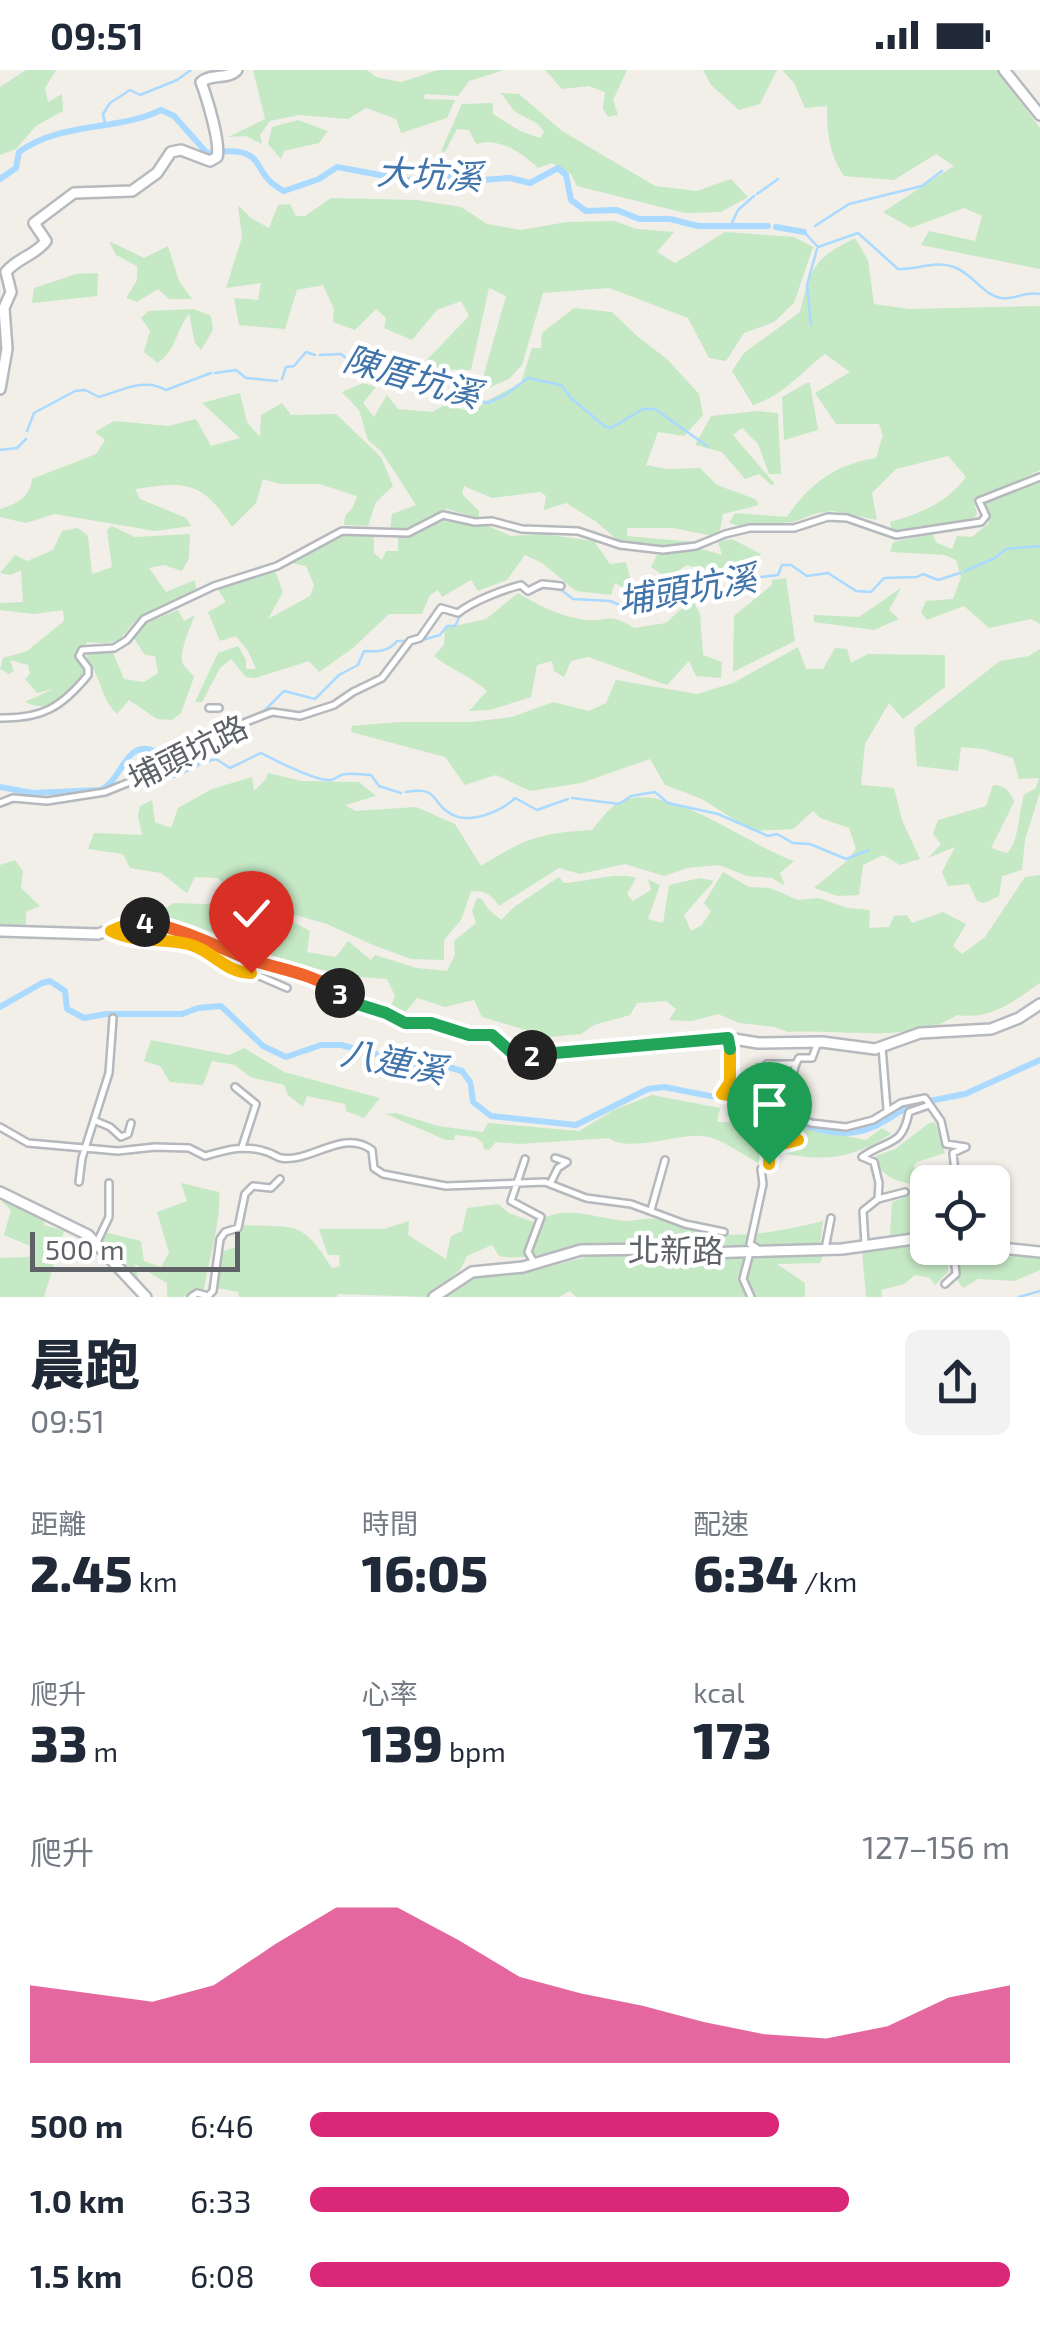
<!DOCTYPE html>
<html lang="zh-TW">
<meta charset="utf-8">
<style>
body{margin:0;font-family:"Exo 2","Noto Sans TC",sans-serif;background:#f2f2f3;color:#1f2937;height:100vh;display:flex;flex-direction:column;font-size:38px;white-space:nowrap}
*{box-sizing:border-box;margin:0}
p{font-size:32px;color:#747a83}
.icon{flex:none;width:55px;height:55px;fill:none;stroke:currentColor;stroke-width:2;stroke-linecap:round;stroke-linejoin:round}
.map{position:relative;height:1227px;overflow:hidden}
.panel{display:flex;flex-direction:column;background:#fff;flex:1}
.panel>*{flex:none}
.buttons{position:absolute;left:910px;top:1095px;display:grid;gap:20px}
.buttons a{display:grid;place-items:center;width:100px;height:100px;border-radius:15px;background:#fff;box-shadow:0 2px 8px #0004;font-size:50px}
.scale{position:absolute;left:30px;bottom:25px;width:210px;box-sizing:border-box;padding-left:10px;border:5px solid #5f6368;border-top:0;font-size:28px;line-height:35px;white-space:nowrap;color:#5f6368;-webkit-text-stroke:8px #fff;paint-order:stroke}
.pin{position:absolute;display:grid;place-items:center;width:85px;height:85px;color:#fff;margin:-102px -42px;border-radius:50% 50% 50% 0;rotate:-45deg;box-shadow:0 0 10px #0007}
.pin .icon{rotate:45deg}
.km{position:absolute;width:50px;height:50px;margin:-25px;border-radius:50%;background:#222;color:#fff;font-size:28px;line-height:50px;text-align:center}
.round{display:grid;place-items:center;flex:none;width:105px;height:105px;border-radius:15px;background:#f2f2f3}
.overview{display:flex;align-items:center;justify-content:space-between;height:170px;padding:0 30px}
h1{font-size:55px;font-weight:800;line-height:75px}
.figures{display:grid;grid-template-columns:repeat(3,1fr);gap:15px;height:170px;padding:10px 30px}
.figures div{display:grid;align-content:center}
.figures b{font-size:50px;font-weight:800}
.figures small{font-size:28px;font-weight:400}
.figures p{font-size:28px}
.chart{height:280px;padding:20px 30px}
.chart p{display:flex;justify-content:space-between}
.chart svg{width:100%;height:180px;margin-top:10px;fill:#db2777;opacity:.7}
ul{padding:0 30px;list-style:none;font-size:32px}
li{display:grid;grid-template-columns:160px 120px 1fr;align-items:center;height:75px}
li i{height:25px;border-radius:12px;background:#db2777}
.status{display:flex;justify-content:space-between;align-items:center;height:70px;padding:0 50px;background:#fff;direction:ltr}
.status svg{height:28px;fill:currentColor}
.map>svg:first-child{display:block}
.green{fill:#c5e8c5}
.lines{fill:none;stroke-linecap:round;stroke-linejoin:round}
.stream{stroke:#aadaff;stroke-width:2.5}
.river{stroke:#aadaff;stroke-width:6}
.street-casing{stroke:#b5b8bc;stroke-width:10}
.secondary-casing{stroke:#b6babf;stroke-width:14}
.street{stroke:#fff;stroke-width:5}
.secondary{stroke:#fff;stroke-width:9}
.split-1-casing{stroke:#fff;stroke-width:20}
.split-2-casing{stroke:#fff;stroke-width:20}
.split-3-casing{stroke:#fff;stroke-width:20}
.split-4-casing{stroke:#fff;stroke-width:20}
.split-5-casing{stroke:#fff;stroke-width:20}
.split-1{stroke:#f5b400;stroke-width:12}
.split-2{stroke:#22a559;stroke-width:12}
.split-3{stroke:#22a559;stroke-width:12}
.split-4{stroke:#f0652b;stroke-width:12}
.split-5{stroke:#f5b400;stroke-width:12}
.labels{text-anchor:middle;stroke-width:9;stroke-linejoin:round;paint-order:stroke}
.street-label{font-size:32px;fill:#5f6368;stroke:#fff}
.water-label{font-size:35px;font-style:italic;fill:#4174aa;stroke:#fff}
</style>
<div class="status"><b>09:51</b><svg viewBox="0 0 49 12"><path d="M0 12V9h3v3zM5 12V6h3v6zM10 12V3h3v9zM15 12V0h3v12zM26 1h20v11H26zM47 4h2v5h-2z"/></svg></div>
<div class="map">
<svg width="1040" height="1227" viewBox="0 0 1040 1227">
<rect width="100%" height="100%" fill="#f1efe8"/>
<!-- green -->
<path class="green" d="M26 0H56L45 18 48 32 62 24 63 41 36 56 16 79 0 85V17Z
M253 0H367L376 7 401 12 438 0H504L469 11 458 26 425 24 424 29 455 30 447 48 401 63 396 49 366 38 348 49 299 45 270 51 260 65 262 74 246 66 228 67 265 49Z
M545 0H627L613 30 618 45 608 47 603 39 605 22 589 16 562 19Z
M703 0H777L760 34 739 40 711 15Z
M782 0H996L1040 58V199L921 175 929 161 975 171 982 146 964 138 911 158 883 142 954 96 936 84 894 110 844 106C829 84 827 62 827 36L805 38 794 13Z
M501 23 519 24 562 61 655 116 697 121 731 109 748 127 721 142 685 143 577 116 571 104 552 93 538 98C521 82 499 67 476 74L469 60 457 59 445 82 441 81 462 34 493 33V44L520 61 540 68 544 62 538 54 514 41Z
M298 50 328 61 319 73 284 81 281 89 268 74 272 57Z
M331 128 417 130 461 137 487 154 521 160 567 152 614 151 637 159 674 162 657 182 675 193 725 162 794 167 813 177 794 233 774 252 744 263 726 291 709 288 688 248 609 218 543 223 522 295 509 309 479 322 506 226 489 218 471 300 418 299 469 246 461 231 437 240 412 270 384 258 386 248 376 239 355 260 333 252 334 239 323 215 297 220 285 259 239 255 234 228 258 230 261 213 226 218 242 167 238 135 251 148 269 158 278 135 290 134 296 146H305Z
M855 168 868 190 874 234 909 239 1040 236V400L974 432 977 444 971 451 892 461 890 452C922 443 946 433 966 407L948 386 896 399 872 423 877 450 834 441 817 443 794 452 740 456 729 453 735 443 787 447C809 414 836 394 876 388L883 365 879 354H836L815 323 850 302 825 284C801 302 783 326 753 335L732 301 744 283 800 242C811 196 814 189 855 168Z
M109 171 144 188 168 176 179 211 192 229H169L158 219 137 232 126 228 137 210V196L116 185Z
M98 203 97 226 32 233 34 218 76 204Z
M574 238 612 242 638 267 667 289 699 324 703 345 684 366 658 362 646 395 667 399 700 398 717 415 755 429 759 435 723 444 720 460 713 466 673 458H627V466L693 472 661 480 621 473 595 451 566 433 544 440 546 426 540 422 492 428 464 416 462 424 479 441V448L446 439 407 461 390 460 392 444 416 435 381 381 368 370 359 340 342 322 363 313 376 317 363 333 374 347 387 325 398 339 432 342 445 335 474 342 486 331 521 313 532 278H541L542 263Z
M194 239 211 246 213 260 201 280 195 273 189 244C175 263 177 278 158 293L144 282 150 261 141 248 148 241Z
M807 313H810L818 360 784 370 782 327Z
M240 323 247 352 260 367 261 345 282 333 291 345 336 344 381 387 393 416 376 432 368 456 344 455 345 446 353 437 357 426 319 414H280L263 409 256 433 232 457C202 411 187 411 135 419L140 429 186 448 191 456 155 461 55 444 26 453 0 447V439C17 434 30 427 32 409L96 384 105 370 95 362 114 351 168 356 196 349 211 376 240 368 202 333Z
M757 341 778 343 781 404H769L758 374 742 358 733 365 775 414 771 415 759 404 745 409 722 382 695 375 711 346Z
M1040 409V554L1031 549 989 558 964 536 927 550 921 542 926 531 953 529 961 507 956 490 945 485 890 482 893 472 932 464 937 473 952 479 957 466 972 467 989 453 983 434Z
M442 451 488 456 511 466 543 464 594 471 610 494 626 492 634 524 626 526 624 518 615 513 611 525 576 521 542 493 525 485 507 510 478 521 471 510 442 527 438 520 430 525 422 544H389L353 578 319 602 309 591 255 608 246 607 231 589 220 598 202 632H195L218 583 238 576 246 590V599H256L248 581 236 566 220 571 208 542 226 532 217 518 275 501 283 522 268 549 310 526 314 515 306 496 292 493 340 465 374 466V483L382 490 386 481H398V468Z
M112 456 135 467 190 464 189 488 182 501 164 495 149 498 166 522 195 510 196 519C179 528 159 535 143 545 117 563 130 577 88 572L75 583 84 602C69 621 52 646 25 632L53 619 37 623 25 609 30 604 28 595 10 590 14 601 9 604 0 599 3 588 27 581 64 551 63 540 34 544 0 540V533L23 532 21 500 11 505 0 503 15 485 27 491 53 480 62 461 78 458 88 466 92 504 112 497 107 460Z
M732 469 761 484C743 501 710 502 687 495L667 508 651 497 657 485 701 479 722 485 718 472Z
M786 508 795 571 733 602 734 546 772 515V510Z
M901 518 889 540 899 549 874 560 814 552V545L859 547Z
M518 523C538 535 557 545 580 549 607 554 607 540 634 558L666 553 692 529 700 544 703 585 722 592 721 608 696 606 689 591 667 615 588 587 571 591 564 607 554 601 552 591 537 595 531 627 490 640 469 641 487 621C471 606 449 599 434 586L444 575 445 558 486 549Z
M178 540 184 551 195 545C191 554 178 585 183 594 186 599 191 602 194 607L181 643 172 650 157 649 129 630 117 644C99 626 103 609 87 591V583H113L124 609 144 612 158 603 155 586 145 585 133 567 144 554Z
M798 577 806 599H823L835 578 847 579 851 593 868 584 945 585V617L903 649 889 633 865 674 861 715 894 718 902 750 920 789 900 795 883 785 863 795 859 825 838 826 814 818 848 790 856 779 849 758 820 748 813 741 793 759 752 761 702 729 665 715 650 689 581 713 530 721 496 705 465 715 445 687 351 662 352 656 400 652H470L512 647 553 632 589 641 606 633 616 610 697 624 733 613Z
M1040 579V722L1025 770 1022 800 1002 806 999 826 984 833 977 831 969 814 948 816 942 802 955 777 928 788 941 774 933 764 938 750 986 736 993 715C1005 716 1010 720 1014 732L991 778 1007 783C1020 770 1018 743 1024 725L1036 718 1039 708 1019 709 1013 688 983 679 961 677 958 701 917 696 914 658 1000 591 1029 586Z
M268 703 302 711 359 712 376 726 345 735 355 741 416 737 455 754 481 796C526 768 540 763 592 760 602 748 612 733 627 729 674 716 748 775 794 791L780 803 785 816 772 808 747 806 719 795 687 798 664 806 625 794 580 804 559 798 499 836C492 825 484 819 471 822L461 850 444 870V890L411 889 373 875 327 854 292 844 260 827 226 817 218 808 195 807 187 823 161 803 130 798 123 784 88 779 94 763 142 765 138 746 140 736 152 730 155 752 171 758 178 738 212 719 252 707 254 721 266 709Z
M15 790 23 801 21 818 40 836 26 842V860L0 859V795Z
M723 802 749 817 770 818 798 830 819 828 848 838 870 840 869 858 889 857 894 846 907 845 912 853 943 842 966 854 953 876 962 884 985 867 1025 807 1040 805V913C1013 932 991 950 957 945 914 974 839 959 788 962L775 957 740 953 718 944 692 951 669 950 676 939 666 931 637 933 630 945 594 955 581 964 549 967 482 947 474 930 445 937 417 928 405 943 390 938 395 926 387 909 359 907 336 916 324 913 328 901 248 884 219 868 147 849 174 833 206 834 225 829 249 831 271 840 310 861 307 882 336 887 348 871 371 890 375 885 417 898 447 901 455 885 454 871 476 853 472 841 477 828 482 829 488 839 501 850 514 837 559 807 564 813C587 812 618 801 636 808L627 824 633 831 651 820 648 809 660 815 648 849 663 853 669 815 700 808 714 811 684 845 691 861 702 855 711 841 704 833Z
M151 970 229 985 244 978 284 1002 380 1028 364 1048 346 1041 345 1034 307 1026 303 1037 288 1025 284 1015 250 1007 235 995 212 991 203 1015 170 1012 160 996 144 991Z
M652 1025 720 1038 717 1052H781L782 1060 788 1069 770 1075 759 1093C742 1085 720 1067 702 1066 676 1064 628 1083 609 1068L520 1074 496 1072 489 1080 484 1079 483 1073 475 1067 455 1065 454 1070H446L386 1044 396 1043 438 1056 483 1062 488 1053 579 1061 614 1040Z
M935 1052 945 1083 917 1092 913 1097 942 1112H928L927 1162 890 1165 892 1132 922 1121 919 1116C899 1111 880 1109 876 1086L895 1079 929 1053Z
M789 1055 866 1070 882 1058 891 1064C848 1091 822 1092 772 1081L800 1073 789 1060Z
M181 1113 219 1122C222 1147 208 1192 204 1220L183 1227H167V1213L135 1194 140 1215 102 1172 104 1162 141 1171 144 1191 161 1197 169 1183 157 1142 187 1131Z
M5 1127 45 1147 44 1155 64 1161 44 1227H0V1188L28 1187 35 1178 4 1165 11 1140 2 1132Z
M498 1134 509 1143 536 1153C563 1133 594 1148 625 1151 635 1151 646 1147 656 1149 676 1152 695 1162 716 1164 752 1167 788 1160 823 1151L820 1174C743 1178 666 1171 590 1176 559 1178 529 1192 499 1186L492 1175 467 1186 460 1200 427 1227 338 1224 337 1227H239L238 1222 217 1218 221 1182 236 1177 242 1155C297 1158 301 1149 332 1198L340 1196 339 1185H328L319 1159H384L409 1151 408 1165 446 1189 451 1166 462 1161 467 1138Z
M927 1170 928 1178H948V1202L935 1215 930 1208 915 1205 904 1214 881 1220 882 1227H866L862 1181Z
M952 1178H988L1040 1184V1200L1014 1211 978 1209 963 1218 957 1210 960 1206 954 1203Z
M658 1182 749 1186 823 1184 820 1193 777 1194 805 1213V1227H576L570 1221 559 1227H440L447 1220 479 1206 548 1197 602 1183Z"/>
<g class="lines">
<!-- stream -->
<path class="stream" d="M210 0H212
M105 53 103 44 110 33 130 20 140 25 177 10 191 0
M757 124 778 109
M731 155 738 140 754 126
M815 156 849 134 922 116 942 101
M804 162 818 177 858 163 898 199C917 200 935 190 954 197 972 203 983 225 1001 228 1014 230 1026 221 1040 224
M811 255 807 215 817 179
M320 285 341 284 353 294 375 290 409 311 447 313 466 326 488 333 505 325 528 308 561 315 571 328 604 356 611 358 643 339H655L707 376
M215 303 236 300 246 308 277 311
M282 309 286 297 294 296 306 282 315 285
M27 361 34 343 75 321 85 320 99 327C121 321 144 307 166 320L211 303
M0 380 17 378 26 369
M965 501 995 488 1006 479 1040 476
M560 519 573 529 610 531 627 538 653 531 677 529 693 518 706 516 719 508 751 517 761 507 778 505 782 495H791L807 506 828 503 856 521 871 522 884 508 917 507 923 504 938 510 960 503
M478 533 518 518 526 523 548 517
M415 572 440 565 447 556H455L462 542
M245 650 263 642 284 621 315 629 339 605 358 595 364 581C376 582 389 582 397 571H406
M226 665 238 654
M197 694 216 689 230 698 261 683C275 690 316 712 331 710 336 709 340 704 346 704 353 703 363 705 371 705L379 716 401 723
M406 722C442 716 429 734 453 745 471 754 502 741 515 728L537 740 568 729
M572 728 619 734 631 726 655 722 668 733 718 744 768 766 777 764 793 773 810 774 846 789 869 780
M1019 1227 1040 1221"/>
<!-- river -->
<path class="river" d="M0 109 16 98 19 82C62 51 119 61 161 40L174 46 207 83C273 74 246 102 284 121L319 109 337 97 413 111 469 104 482 110 510 108 530 113 558 98 566 105 571 130 586 141 617 140 639 149H670L698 156H768
M776 157 804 162
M165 700 174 705 197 694
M0 717 32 723 101 720C124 709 125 665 159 683L162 698
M0 937 42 913 50 911 65 921 67 939 84 948 106 944H182L198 938 221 936 263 976 286 987 321 975H341L417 995 448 997 462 1001 470 1012
M471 1016 473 1032 491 1046 576 1055 648 1019 664 1017 772 1038 786 1046
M929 1031 965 1024 1040 990
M791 1048C815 1062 849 1069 875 1056 896 1046 898 1039 924 1032"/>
<defs>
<path id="street" d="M209 638H219
M0 648C42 649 62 637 88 605V598L79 586 82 580 114 578 127 570 144 549 214 516 277 496 342 461 408 463 443 445 475 452 492 451 522 459 578 461 620 475 663 480 696 476 725 464 750 458H794L828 447 847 448 896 465 981 452 986 446 979 431 1040 407
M0 733 13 728 47 731 105 722 197 685 230 666 241 654 272 642 300 646 334 635 353 622 382 608 410 571 420 568 441 538 458 543C473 531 502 520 521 515L528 521 542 514 561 516
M111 861 139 870 161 869 190 874 231 900 257 905 287 918
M729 970 730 1012 723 1021 724 1026 768 1031 811 1053 846 1057 873 1050 901 1033 925 1028 941 1051 946 1074 966 1077 953 1083 956 1112
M882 977 887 1039
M767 994H794
M235 1017 256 1034 242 1077
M96 1051 110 1057 121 1067 128 1064 131 1053
M0 1057 28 1073 118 1081 155 1077 189 1078 205 1086C226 1080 245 1074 267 1082 269 1082 279 1088 281 1088 311 1093 343 1058 372 1080L374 1098 383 1104 446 1116 545 1112 586 1128 631 1134 685 1154 724 1162
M525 1089 511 1131 541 1147 528 1182 535 1194
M79 1112 82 1088 109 1003 113 948
M550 1114 558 1098 567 1092 555 1088
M878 1129 879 1113 874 1092 862 1087C889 1068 902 1078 909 1042L929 1035
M651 1140 665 1090
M97 1172 109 1147V1113
M865 1174 863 1141 878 1129 905 1122
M757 1178 750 1174 763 1114 761 1099 770 1093V1077L797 1070 781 1061C800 1042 786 1007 799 988H812L818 972
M825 1179 831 1148
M750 1182 743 1209 751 1227
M945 1214 956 1204 953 1178
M191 1227 197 1223 208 1226 213 1221 220 1169 225 1162 238 1158 245 1124 253 1116 271 1118 280 1109"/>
<path id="secondary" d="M1004 0 1040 45
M0 319 7 279 4 238 11 222 6 202C17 188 36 185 46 171L34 153 74 123 132 121 157 103 171 82 181 80 210 91 217 87C221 74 207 28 201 12 211 3 228 10 237 0
M0 861 98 864 130 853H149L198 867 249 889 298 902 333 918 354 933 386 943 405 953H431L469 965H492L511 982 521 985 728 968 758 973 822 972 875 979 920 963 991 959 1019 948 1040 934
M0 1122 88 1165 146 1227
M992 1177 1040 1182
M434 1227 472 1202 523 1197 581 1180 655 1179 699 1183 842 1179 928 1167"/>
</defs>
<!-- street casing -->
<use href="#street" class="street-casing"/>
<!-- secondary casing -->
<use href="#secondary" class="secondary-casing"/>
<!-- street -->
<use href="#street" class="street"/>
<!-- secondary -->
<use href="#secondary" class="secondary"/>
</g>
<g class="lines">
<defs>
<path id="split-1" d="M730 979V1012L722 1024 771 1031 789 1043 787 1054 781 1060 798 1070 770 1077 769 1094"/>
<path id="split-2" d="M532 985 728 968 730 979"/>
<path id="split-3" d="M340 923 354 933 386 943 405 953H431L469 965H492L511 982 532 985"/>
<path id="split-4" d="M145 852C180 858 211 874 243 887 275 899 312 902 340 923"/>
<path id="split-5" d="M145 852 130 853 111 861C135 873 162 868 188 874 213 880 223 902 251 903"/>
</defs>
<!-- split-1 casing -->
<use href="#split-1" class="split-1-casing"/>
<!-- split-2 casing -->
<use href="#split-2" class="split-2-casing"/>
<!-- split-3 casing -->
<use href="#split-3" class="split-3-casing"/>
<!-- split-4 casing -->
<use href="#split-4" class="split-4-casing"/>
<!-- split-5 casing -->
<use href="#split-5" class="split-5-casing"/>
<!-- split-1 -->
<use href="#split-1" class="split-1"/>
<!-- split-2 -->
<use href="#split-2" class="split-2"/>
<!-- split-3 -->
<use href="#split-3" class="split-3"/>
<!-- split-4 -->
<use href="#split-4" class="split-4"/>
<!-- split-5 -->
<use href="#split-5" class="split-5"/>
</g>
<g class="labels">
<!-- street labels -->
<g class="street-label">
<text transform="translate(188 683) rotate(-26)" y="11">埔頭坑路</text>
<text transform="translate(676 1181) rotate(1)" y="11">北新路</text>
</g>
<!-- water labels -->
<g class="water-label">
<text transform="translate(429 105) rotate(3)" y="12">大坑溪</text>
<text transform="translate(412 307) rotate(16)" y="12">陳厝坑溪</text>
<text transform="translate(687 520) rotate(-10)" y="12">埔頭坑溪</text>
<text transform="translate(393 992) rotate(11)" y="12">八連溪</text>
</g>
</g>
</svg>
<div class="buttons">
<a><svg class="icon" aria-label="locate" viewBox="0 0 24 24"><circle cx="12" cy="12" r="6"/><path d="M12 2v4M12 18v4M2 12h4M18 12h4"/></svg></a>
</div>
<div class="scale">500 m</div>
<div class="pin" style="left:769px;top:1094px;background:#1e9e55"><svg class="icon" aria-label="arrive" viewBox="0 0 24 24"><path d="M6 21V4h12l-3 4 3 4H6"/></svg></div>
<div class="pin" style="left:251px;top:903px;background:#d93025"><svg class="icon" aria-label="check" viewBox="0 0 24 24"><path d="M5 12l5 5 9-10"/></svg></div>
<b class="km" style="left:532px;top:985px">2</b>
<b class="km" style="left:340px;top:923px">3</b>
<b class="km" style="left:145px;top:852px">4</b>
</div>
<section class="panel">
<div class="overview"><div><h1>晨跑</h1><p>09:51</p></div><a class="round"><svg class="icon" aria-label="share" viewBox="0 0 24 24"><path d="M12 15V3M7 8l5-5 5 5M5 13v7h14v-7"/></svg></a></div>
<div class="figures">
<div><p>距離</p><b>2.45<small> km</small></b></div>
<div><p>時間</p><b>16:05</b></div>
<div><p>配速</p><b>6:34<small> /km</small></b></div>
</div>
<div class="figures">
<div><p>爬升</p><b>33<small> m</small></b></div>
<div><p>心率</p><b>139<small> bpm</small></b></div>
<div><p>kcal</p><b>173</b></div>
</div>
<div class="chart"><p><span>爬升</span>127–156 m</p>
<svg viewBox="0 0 160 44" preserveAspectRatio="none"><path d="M0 44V25L10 27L20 29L30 25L40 15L50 6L60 6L70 14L80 23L90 27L100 30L110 34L120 37L130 38L140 35L150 28L160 25V44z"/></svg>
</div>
<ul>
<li><b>500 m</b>6:46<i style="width:67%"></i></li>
<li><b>1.0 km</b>6:33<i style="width:77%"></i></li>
<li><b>1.5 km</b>6:08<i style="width:100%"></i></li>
</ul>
</section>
